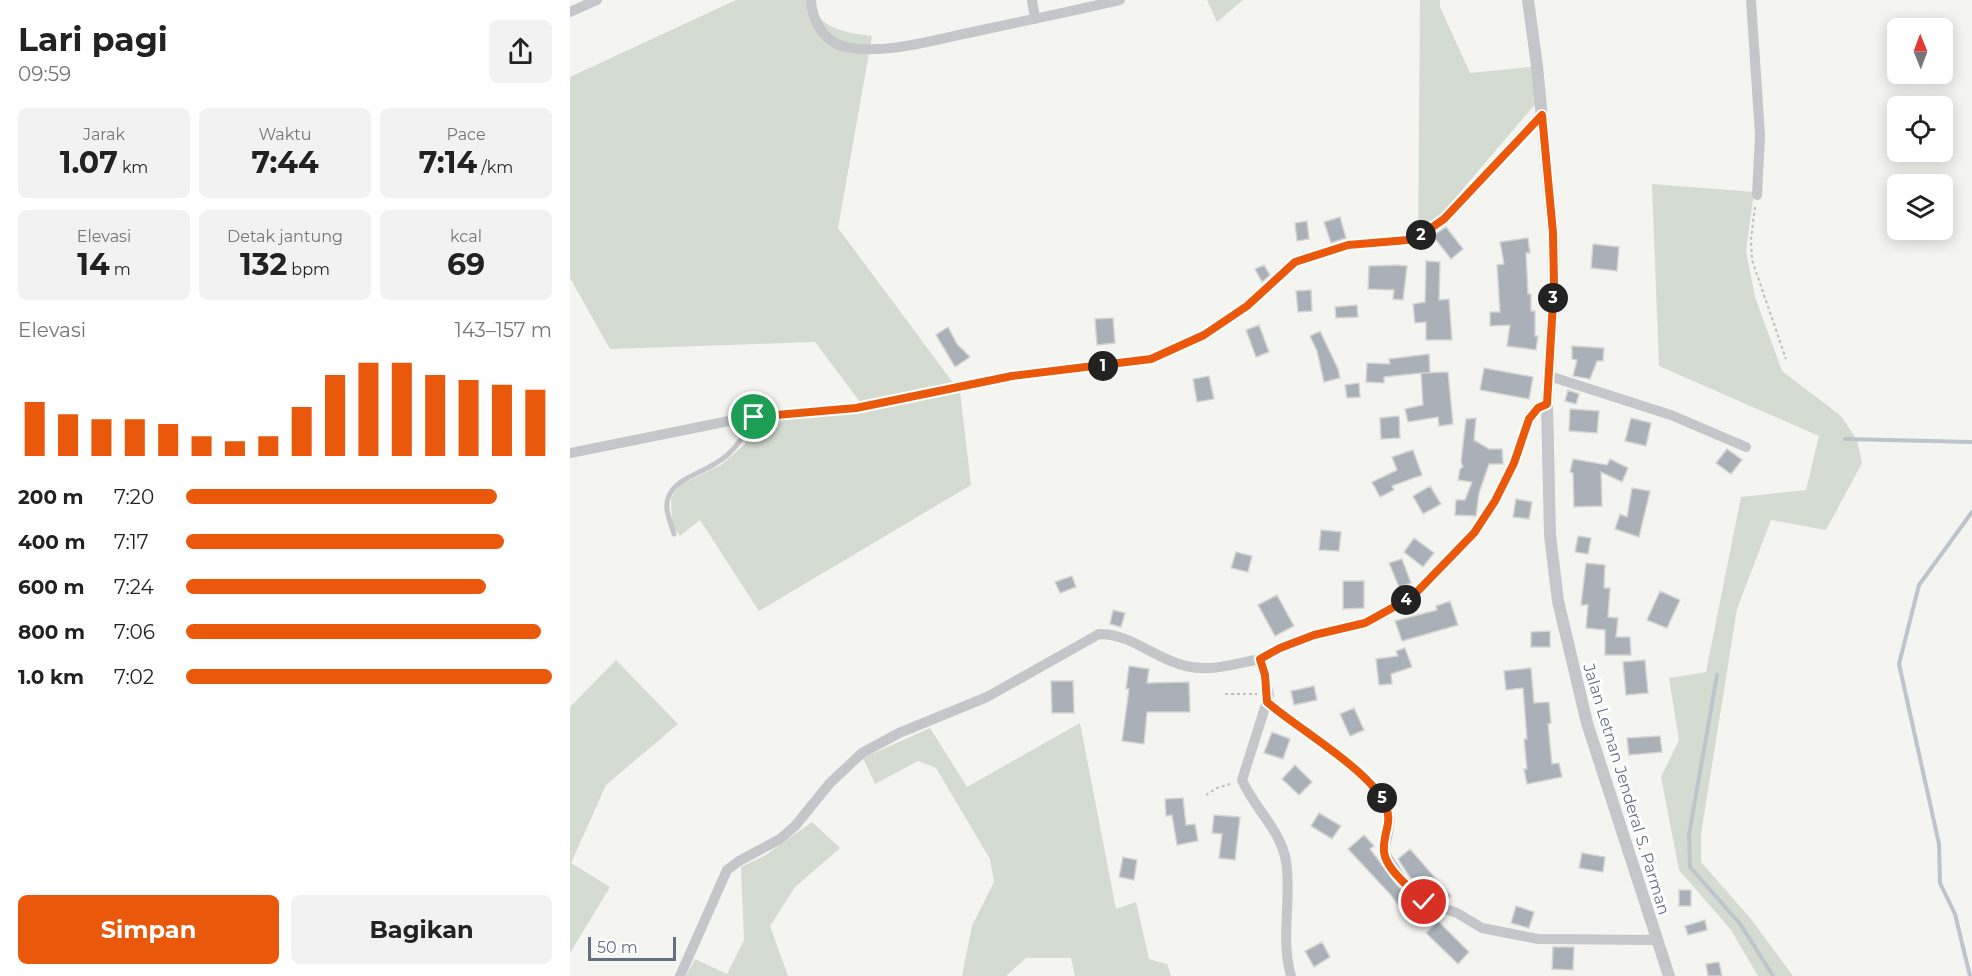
<!DOCTYPE html>
<html lang="id">
<meta charset="utf-8">
<style>
body{margin:0;font-family:Montserrat,sans-serif;background:#f2f2f2;color:#222;height:100vh;display:flex;flex-direction:column;font-size:22px;white-space:nowrap}
*{box-sizing:border-box;margin:0}
p{font-size:20px;color:#767676}
.icon{flex:none;width:33px;height:33px;fill:none;stroke:currentColor;stroke-width:2;stroke-linecap:round;stroke-linejoin:round}
.map{position:relative;flex:1;overflow:hidden}
.sheet{display:flex;flex-direction:column;background:#fff;width:570px}
.sheet>*{flex:none}
.needle{width:39px;rotate:359deg}
.fabs{position:absolute;left:1317px;top:18px;display:grid;gap:12px}
.fabs a{display:grid;place-items:center;width:66px;height:66px;border-radius:9px;background:#fff;box-shadow:0 3px 15px #0003;font-size:30px}
.scale{position:absolute;left:18px;bottom:15px;width:88px;box-sizing:border-box;padding-left:6px;border:3px solid #627082;border-top:0;font-size:16px;line-height:21px;white-space:nowrap;color:#627082;-webkit-text-stroke:4px #fff;paint-order:stroke}
.pin{position:absolute;display:grid;place-items:center;width:51px;height:51px;color:#fff;margin:-26px;border:3px solid #fff;border-radius:50%;box-shadow:0 2px 6px #0007}
.km{position:absolute;width:30px;height:30px;margin:-15px;border-radius:50%;background:#222;color:#fff;font-size:16px;line-height:30px;text-align:center}
.round{display:grid;place-items:center;flex:none;width:63px;height:63px;border-radius:9px;background:#f2f2f2}
.head{display:flex;align-items:center;justify-content:space-between;height:102px;padding:0 18px}
h1{font-size:33px;font-weight:700;line-height:45px}
.figures{display:grid;grid-template-columns:repeat(3,1fr);gap:9px;height:102px;padding:6px 18px}
.figures div{display:grid;align-content:center;border-radius:9px;background:#f2f2f2;text-align:center}
.figures b{font-size:30px;font-weight:700}
.figures small{font-size:16px;font-weight:400}
.figures p{font-size:16px}
.chart{height:168px;padding:12px 18px}
.chart p{display:flex;justify-content:space-between}
.chart svg{width:100%;height:108px;margin-top:6px;stroke:#ea580c;stroke-width:6}
.cta{display:flex;gap:12px;margin-top:auto;padding:12px 18px}
.cta a{flex:1;height:69px;border-radius:9px;background:#ea580c;color:#fff;font-size:24px;font-weight:700;line-height:69px;text-align:center}
.cta a+a{background:#f2f2f2;color:#222}
ul{padding:0 18px;list-style:none;font-size:20px}
li{display:grid;grid-template-columns:96px 72px 1fr;align-items:center;height:45px}
li i{height:15px;border-radius:8px;background:#ea580c}
main{display:flex;flex:1;min-height:0}
.map>svg:first-child{display:block}
.green{fill:#d4dbd1}
.lines{fill:none;stroke-linecap:round;stroke-linejoin:round}
.stream{stroke:#bcc5cc;stroke-width:4}
.building{fill:#a9b0b7;stroke:#d5d5d3;stroke-width:1.5}
.path{stroke:#bbbdbf;stroke-width:2;stroke-dasharray:3 3;stroke-linecap:butt}
.service{stroke:#c4c6ca;stroke-width:5}
.minor{stroke:#c4c6ca;stroke-width:10}
.tertiary{stroke:#c4c6ca;stroke-width:12}
.route-casing{stroke:#fff;stroke-width:12}
.route{stroke:#ea580c;stroke-width:8}
.labels{text-anchor:middle;stroke-width:6;stroke-linejoin:round;paint-order:stroke}
.street-label{font-size:16px;fill:#627082;stroke:#fff}
</style>
<main>
<section class="sheet">
<div class="head"><div><h1>Lari pagi</h1><p>09:59</p></div><a class="round"><svg class="icon" aria-label="share" viewBox="0 0 24 24"><path d="M12 15V3M7 8l5-5 5 5M5 13v7h14v-7"/></svg></a></div>
<div class="figures">
<div><p>Jarak</p><b>1.07<small> km</small></b></div>
<div><p>Waktu</p><b>7:44</b></div>
<div><p>Pace</p><b>7:14<small> /km</small></b></div>
</div>
<div class="figures">
<div><p>Elevasi</p><b>14<small> m</small></b></div>
<div><p>Detak jantung</p><b>132<small> bpm</small></b></div>
<div><p>kcal</p><b>69</b></div>
</div>
<div class="chart"><p><span>Elevasi</span>143–157 m</p>
<svg viewBox="0 0 160 44" preserveAspectRatio="none"><path d="M5 44V22M15 44V27M25 44V29M35 44V29M45 44V31M55 44V36M65 44V38M75 44V36M85 44V24M95 44V11M105 44V6M115 44V6M125 44V11M135 44V13M145 44V15M155 44V17"/></svg>
</div>
<ul>
<li><b>200 m</b>7:20<i style="width:85%"></i></li>
<li><b>400 m</b>7:17<i style="width:87%"></i></li>
<li><b>600 m</b>7:24<i style="width:82%"></i></li>
<li><b>800 m</b>7:06<i style="width:97%"></i></li>
<li><b>1.0 km</b>7:02<i style="width:100%"></i></li>
</ul>
<div class="cta"><a>Simpan</a><a>Bagikan</a></div>
</section>
<div class="map">
<svg width="1402" height="976" viewBox="0 0 1402 976">
<rect width="100%" height="100%" fill="#f4f4f0"/>
<!-- green -->
<path class="green" d="M166 0H243C244 29 279 33 302 36L268 228 390 392 401 485 189 611 130 520 110 536 102 525 101 498 110 485 151 465 175 444 181 419 296 410 245 342 40 349 0 278V77Z
M637 0H673L647 22Z
M850 0H870V7L900 73 970 66 972 96 848 242Z
M1082 184 1184 192 1176 251 1185 297 1212 371 1271 416 1287 440 1292 463 1256 530 1201 520 1167 609 1131 834V862L1181 919 1223 976H1188L1161 930 1109 870 1091 777 1109 740 1099 678 1136 672 1171 497 1236 490 1249 436 1089 366Z
M46 660 108 724 36 785 1 863 40 887 0 953V707Z
M510 723 546 909 566 902 579 959 597 964 601 976H505L501 958H456L436 976H392L402 926 424 882 420 859 366 768 348 761 305 784 293 758 360 728 397 787Z
M242 822 270 848 225 887 200 926 218 976H116L125 959 157 974 174 940 171 867 196 855Z"/>
<g class="lines">
<!-- stream -->
<path class="stream" d="M1275 439 1402 442
M1147 675 1119 835 1120 867 1171 925 1203 976
M1400 976 1385 914 1370 883 1369 844 1329 664 1349 585 1402 512"/>
</g>
<!-- building -->
<path class="building" d="M770 217 776 238 761 243 754 222Z
M737 221 739 239 727 241 725 223Z
M876 227 893 249 881 259 863 236Z
M958 238 960 253H956L958 294H961V311H965V336H968L966 350 937 346 940 325 920 326V312H930L927 265 934 264 930 242Z
M1023 244 1049 247 1047 271 1021 268Z
M856 261 870 262 869 300 879 299 882 340H856V322L845 323 843 304 855 302Z
M694 265 700 275 692 282 685 269Z
M827 265 837 266 833 300 823 299 824 290 798 289 799 266Z
M741 290 742 311 728 312 726 291Z
M787 305 788 317 766 318 765 307Z
M543 318 545 343 527 345 525 319Z
M689 325 699 352 686 357 676 330Z
M378 327 387 344 400 357 385 367 366 335Z
M750 331 768 369 770 378 754 382 747 351 740 336Z
M1002 346 1034 348 1033 361H1027L1020 379 1003 376 1007 360 1002 359Z
M859 354 860 373H852L878 372 883 424 869 426 868 417 838 422 835 409 853 405 851 373 814 377V383L796 382 797 363 820 364 819 359Z
M914 368 963 377 959 399 910 390Z
M639 376 644 399 627 402 623 379Z
M789 383 790 397 777 398 775 385Z
M998 390 1009 394 1006 404 995 401Z
M1000 409 1029 411 1027 433 999 431Z
M829 416 830 438 811 439 810 418Z
M906 418 904 440 919 449H932L933 464H919L909 493 906 516 885 515 886 500H895L902 482 888 480 890 469 893 467 891 462 896 419Z
M1061 418 1081 423 1076 446 1055 441Z
M1157 449 1172 460 1161 474 1146 463Z
M843 450 852 475 822 486 824 490 810 497 802 482 827 470 822 457Z
M1003 459 1037 465 1040 459 1058 468 1052 482 1031 472 1032 506 1004 507 1003 473 1000 472Z
M860 486 871 504 853 514 843 496Z
M1062 488 1080 491 1069 537 1045 529 1050 514 1057 517Z
M946 499 962 502 959 519 943 517Z
M751 530 771 532 769 551 749 550Z
M1008 536 1021 538 1018 554 1005 552Z
M844 538 864 553 853 567 834 552Z
M666 552 682 556 678 572 661 568Z
M832 559 841 583 829 587 819 563Z
M1016 563 1035 565 1034 588H1040L1038 617 1048 618 1046 637H1060L1061 655H1035V630L1016 628 1018 605H1011Z
M502 576 506 587 490 593 485 582Z
M773 581H794V608L773 609Z
M1090 591 1110 600 1097 628 1077 620Z
M707 595 724 626 705 636 688 605Z
M880 601 888 625 832 641 825 621 867 610 866 606Z
M543 610 555 613 551 627 540 624Z
M980 631V647H961V632Z
M835 648 842 667 821 674 822 684 809 685 806 659 828 656 826 651Z
M1075 660 1078 693 1056 695 1053 662Z
M559 666 579 669 577 683 619 682 620 712H577L574 744 552 741 559 689H556Z
M961 668 964 703 979 702 981 723 978 724 982 764 989 763 992 777 957 784 954 769H957L954 739H957L953 688 936 690 934 671Z
M481 681H503L504 713H482Z
M744 686 747 700 724 705 721 691Z
M784 708 794 730 780 736 770 714Z
M702 732 720 739 713 759 694 753Z
M1090 736 1092 752 1059 755 1057 738Z
M725 765 742 782 729 795 712 779Z
M613 798 616 825 625 824 628 841 607 845 602 815 596 816 595 799Z
M749 813 771 826 762 839 741 826Z
M644 815 670 817 665 860 649 858 652 834 642 833Z
M794 835 804 846 800 849 827 885 851 909 838 918 820 894 778 849Z
M840 849 881 896 874 901 858 895 839 876 828 859Z
M1012 853 1035 857 1033 872 1009 868Z
M553 857 567 860 564 880 549 877Z
M1109 890H1121V906H1109Z
M946 906 964 912 959 928 941 923Z
M1135 920 1137 930 1118 935 1115 926Z
M868 921 899 952 888 964 856 933Z
M752 942 760 957 744 967 735 951Z
M983 947H1004L1003 970 982 969Z
M1149 962 1152 976H1138L1136 964Z"/>
<g class="lines">
<!-- path -->
<path class="path" d="M1185 207 1181 239 1182 260 1216 359
M655 694H687
M636 795 647 788 663 783"/>
<!-- service -->
<path class="service" d="M104 534C101 523 94 509 98 498 109 467 162 477 180 419"/>
<!-- minor -->
<path class="minor" d="M241 0C242 19 252 40 272 46 311 57 372 38 412 30 458 20 504 11 550 0
M462 0 465 19
M1181 0 1190 135 1187 195
M0 12 27 0
M979 376 1101 415 1176 447
M0 453 159 421 286 408 442 376 581 359 635 335 677 306 725 262 778 245 838 240 851 235 874 219 971 115
M697 702C726 726 813 780 819 815 821 827 816 840 814 852L833 881 854 902 887 913 912 928 968 939 1087 940
M110 976 157 870 169 861 210 839 225 826 260 783 292 753 329 733 417 697 529 634C563 634 584 659 616 666 641 672 665 664 690 659
M721 976C710 938 722 899 716 861 711 830 684 808 672 780L699 695 690 659 710 648 744 635 795 623 842 597 904 533 925 501 944 463 959 419 968 408 977 404"/>
<!-- tertiary -->
<path class="tertiary" d="M958 0 967 66 983 233 984 285 977 404 980 535 988 601 1017 723 1099 976"/>
</g>
<g class="lines">
<defs>
<path id="route" d="M184 417 286 408 442 376 581 359 634 335 677 306 725 262 778 245 838 240 851 235 874 219 972 115 983 233 984 285 977 404 968 408 959 419 944 463 925 501 904 533 842 597 795 623 744 635 710 648 690 659 695 675 697 702C727 728 794 767 812 799 826 822 812 831 814 852 816 870 842 889 854 902"/>
</defs>
<!-- route casing -->
<use href="#route" class="route-casing"/>
<!-- route -->
<use href="#route" class="route"/>
</g>
<g class="labels">
<!-- street labels -->
<g class="street-label">
<text transform="translate(1057 789) rotate(73)" y="6">Jalan Letnan Jenderal S. Parman</text>
</g>
</g>
</svg>
<div class="fabs">
<a><svg class="needle" viewBox="-14 -14 28 28"><path d="M0-13l5 13h-10z" fill="#e53935"/><path d="M0 13l5-13h-10z" fill="#767676"/></svg></a>
<a><svg class="icon" aria-label="locate" viewBox="0 0 24 24"><circle cx="12" cy="12" r="6"/><path d="M12 2v4M12 18v4M2 12h4M18 12h4"/></svg></a>
<a><svg class="icon" aria-label="layers" viewBox="0 0 24 24"><path d="M12 4l9 5-9 5-9-5zM3 14l9 5 9-5"/></svg></a>
</div>
<div class="scale">50 m</div>
<div class="pin" style="left:184px;top:417px;background:#1e9e55"><svg class="icon" aria-label="arrive" viewBox="0 0 24 24"><path d="M6 21V4h12l-3 4 3 4H6"/></svg></div>
<div class="pin" style="left:854px;top:902px;background:#d93025"><svg class="icon" aria-label="check" viewBox="0 0 24 24"><path d="M5 12l5 5 9-10"/></svg></div>
<b class="km" style="left:533px;top:366px">1</b>
<b class="km" style="left:851px;top:235px">2</b>
<b class="km" style="left:983px;top:298px">3</b>
<b class="km" style="left:836px;top:600px">4</b>
<b class="km" style="left:812px;top:798px">5</b>
</div>
</main>
